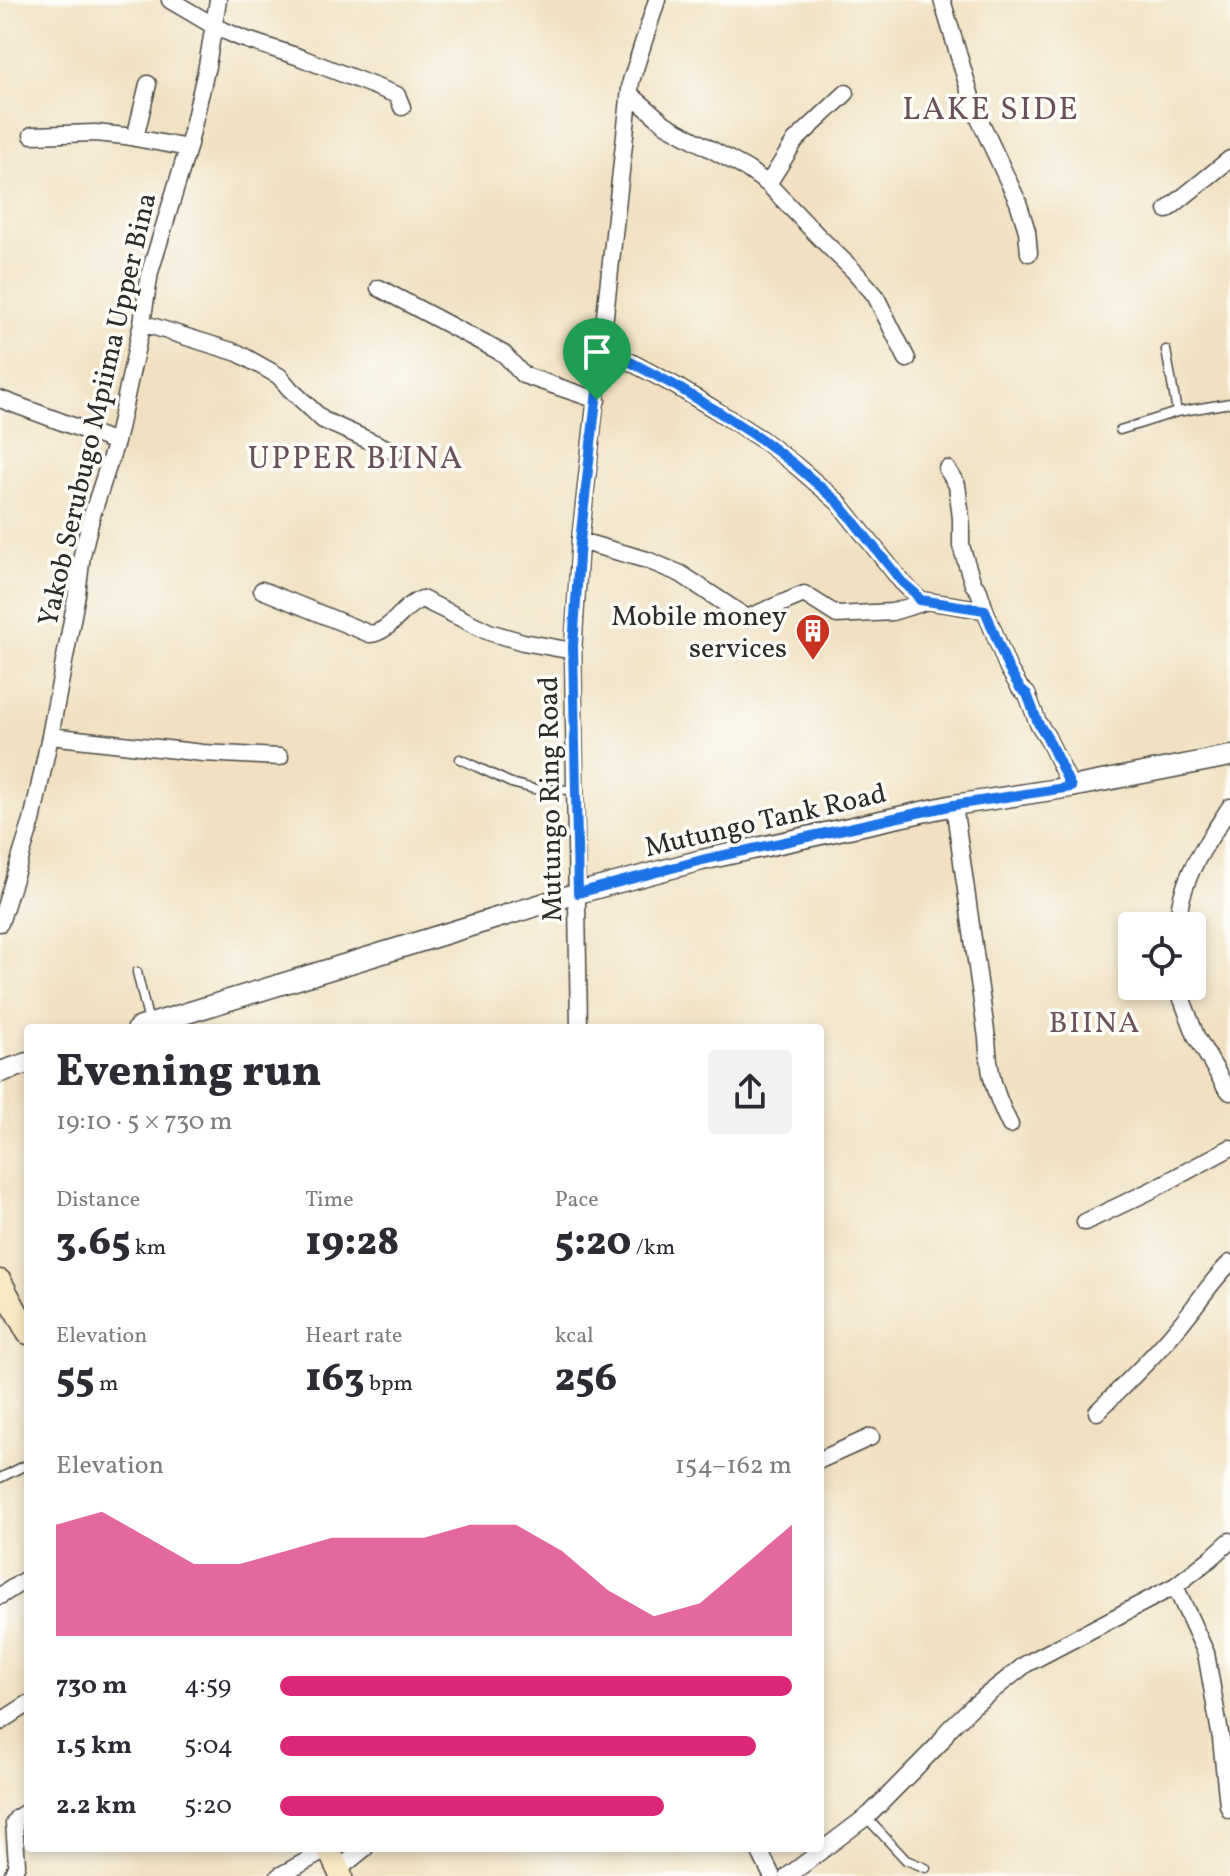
<!DOCTYPE html>
<meta charset="utf-8">
<style>
body{margin:0;font-family:Vollkorn,serif;background:#f2f2f3;color:#2b2b33;height:100vh;display:flex;flex-direction:column;font-size:30px;white-space:nowrap}
*{box-sizing:border-box;margin:0}
p{font-size:26px;color:#7c7c81}
.icon{flex:none;width:44px;height:44px;fill:none;stroke:currentColor;stroke-width:2;stroke-linecap:round;stroke-linejoin:round}
.map{position:relative;flex:1;overflow:hidden}
.panel{position:absolute;left:24px;top:1024px;width:800px;height:828px;display:flex;flex-direction:column;background:#fff;border-radius:8px;box-shadow:0 4px 12px #0003}
.panel>*{flex:none}
.buttons{position:absolute;left:1118px;top:912px;display:grid;gap:16px}
.buttons a{display:grid;place-items:center;width:88px;height:88px;border-radius:8px;background:#fff;box-shadow:0 4px 12px #0003;font-size:40px}
.pin{position:absolute;display:grid;place-items:center;width:68px;height:68px;color:#fff;margin:-82px -34px;border-radius:50% 50% 50% 0;rotate:-45deg;box-shadow:0 0 8px #0007}
.pin .icon{rotate:45deg}
.round{display:grid;place-items:center;flex:none;width:84px;height:84px;border-radius:8px;background:#f2f2f3}
.head{display:flex;align-items:center;justify-content:space-between;height:136px;padding:0 32px}
h1{font-size:44px;font-weight:800;line-height:60px}
.stats{display:grid;grid-template-columns:repeat(3,1fr);gap:12px;height:136px;padding:8px 32px}
.stats div{display:grid;align-content:center}
.stats b{font-size:40px;font-weight:800}
.stats small{font-size:22px;font-weight:400}
.stats p{font-size:22px}
.chart{height:224px;padding:16px 32px}
.chart p{display:flex;justify-content:space-between}
.chart svg{width:100%;height:144px;margin-top:8px;fill:#db2777;opacity:.7}
ul{padding:0 32px;list-style:none;font-size:26px}
li{display:grid;grid-template-columns:128px 96px 1fr;align-items:center;height:60px}
li i{height:20px;border-radius:10px;background:#db2777}
.map>svg:first-child{display:block}
.lines{fill:none;stroke-linecap:round;stroke-linejoin:round}
.service-casing{stroke:#494642;stroke-width:11}
.minor-casing{stroke:#494642;stroke-width:19}
.tertiary-casing{stroke:#494642;stroke-width:23}
.secondary-casing{stroke:#494642;stroke-width:25}
.service{stroke:#fff;stroke-width:8}
.minor{stroke:#fff;stroke-width:16}
.tertiary{stroke:#fff;stroke-width:20}
.secondary{stroke:#f8e8c3;stroke-width:22}
.route-casing{stroke:#fff;stroke-width:16}
.route{stroke:#1a73e8;stroke-width:10}
.labels{text-anchor:middle;stroke-width:7;stroke-linejoin:round;paint-order:stroke}
.street-label{font-size:28px;fill:#2b2b2b;stroke:#fdfcf7}
.poi-label{font-size:28px;fill:#2b2b2b;stroke:#fdfcf7;text-anchor:end}
.neighbourhood-label{font-size:30px;letter-spacing:2px;fill:#6a515b;stroke:#fdfcf7}
.quarter-label{font-size:32px;letter-spacing:2px;fill:#6a515b;stroke:#fdfcf7}
</style>
<div class="map">
<svg width="1230" height="1876" viewBox="0 0 1230 1876">
<rect width="100%" height="100%" fill="#fdfcf7"/>
<filter id="ink" filterUnits="userSpaceOnUse"><feTurbulence type="fractalNoise" baseFrequency=".0125" numOctaves="2"/><feDisplacementMap in="SourceGraphic" scale="16" xChannelSelector="R" yChannelSelector="G"/><feConvolveMatrix kernelMatrix="1 2 1 2 8 2 1 2 1" color-interpolation-filters="sRGB"/></filter>
<filter id="wash" filterUnits="userSpaceOnUse"><feTurbulence type="fractalNoise" baseFrequency=".006" numOctaves="4" result="noise"/><feDisplacementMap in="SourceGraphic" scale="32" xChannelSelector="R" yChannelSelector="G"/><feGaussianBlur stdDeviation="1.8" result="paint"/><feColorMatrix in="noise" values="0 0 0 0 0 0 0 0 0 0 0 0 0 0 0 0 0 1.4 0 .05"/><feComposite in="paint" operator="in"/></filter>
<g filter="url(#wash)">
<rect width="100%" height="100%" fill="#f1e1c2"/>
</g>
<g filter="url(#ink)">
<g class="lines">
<defs>
<path id="service" d="M1166 350 1177 412
M1120 430 1177 412 1230 403
M460 759 511 783 534 789 575 790
M137 972 149 1023
M0 1478 28 1464
M866 1817 906 1860 926 1868"/>
<path id="minor" d="M170 0 214 26 241 38 299 57 397 95 402 107
M942 0 975 110 1018 202 1027 231 1029 253
M630 94 665 124 747 169 768 184 818 236 854 271 875 295 907 359
M32 135 95 133 125 136 188 148
M135 138 148 84
M768 184 795 141 846 93
M1167 210 1230 159
M379 288 504 354 523 375 597 400
M142 323 238 353 279 376 290 389 323 420 395 452
M602 347 674 385 714 409 761 439 794 464 838 502 902 582 920 600 985 610
M0 399 116 442
M947 469 957 485 961 518V546L973 584 979 591 985 610 1008 668 1020 688 1027 694 1038 723 1047 737 1071 787
M580 541 647 560 681 574 747 618 804 594 837 615 892 612 925 602
M262 590 370 634C392 632 402 605 422 599L489 632 523 642 573 651
M50 736 203 753 280 757
M954 805 987 1038C989 1075 994 1092 1010 1125
M0 923 32 821 50 736 77 594 82 555 92 515 116 442 142 323 150 272 188 148 207 66 218 0
M1177 926C1181 875 1204 848 1230 807
M1177 986 1196 1036 1225 1086 1230 1092
M579 1028 573 651 580 541 631 81 657 0
M1085 1222 1152 1190 1230 1148
M1097 1412C1125 1384 1154 1357 1179 1326 1197 1305 1210 1282 1230 1263
M820 1460 871 1437
M1175 1586 1206 1653 1221 1739 1228 1805 1230 1810
M0 1596 28 1578
M0 1722 28 1704
M758 1848 772 1876
M339 1869 365 1848
M12 1876 17 1864 14 1823 17 1818 28 1811
M279 1876 328 1849
M788 1876 870 1814 940 1743 948 1730 973 1706 1026 1664 1175 1586 1210 1559 1230 1541"/>
<path id="tertiary" d="M138 1028 578 893 702 860 954 805 1071 787 1230 756
M0 1072 28 1063"/>
<path id="secondary" d="M0 1281 28 1333
M328 1848 341 1876"/>
</defs>
<!-- service casing -->
<use href="#service" class="service-casing"/>
<!-- minor casing -->
<use href="#minor" class="minor-casing"/>
<!-- tertiary casing -->
<use href="#tertiary" class="tertiary-casing"/>
<!-- secondary casing -->
<use href="#secondary" class="secondary-casing"/>
<!-- service -->
<use href="#service" class="service"/>
<!-- minor -->
<use href="#minor" class="minor"/>
<!-- tertiary -->
<use href="#tertiary" class="tertiary"/>
<!-- secondary -->
<use href="#secondary" class="secondary"/>
</g>
</g>
<g class="lines" filter="url(#ink)">
<defs>
<path id="route" d="M602 347 674 385 714 409 761 439 794 464 838 502 902 582 915 593 920 600 985 610 1008 668 1020 688 1027 694 1038 723 1047 737 1071 787 954 805 702 860 578 893 573 646 580 541Z"/>
</defs>
<!-- route casing -->
<use href="#route" class="route-casing"/>
<!-- route -->
<use href="#route" class="route"/>
</g>
<!-- icons -->
<defs>
<symbol id="building-pin" viewBox="-11 -11 22 30"><path d="M0 17L-7.5 6A9.5 9.5 0 1 1 7.5 6Z" fill="#c8321e" stroke="#fdfcf7"/><path d="M-4-6H4V6H1V3H-1V6H-4ZM-2.5-4.3h1.7v1.8h-1.7ZM.8-4.3h1.7v1.8H.8ZM-2.5-1h1.7V.8h-1.7ZM.8-1h1.7V.8H.8Z" fill="#fff"/></symbol>
</defs>
<g fill-rule="evenodd">
<use href="#building-pin" x="793" y="611" width="40" height="54"/>
</g>
<g class="labels">
<!-- street labels -->
<g class="street-label">
<text transform="translate(96 409) rotate(-77)" y="10">Yakob Serubugo Mpiima Upper Bina</text>
<text transform="translate(549 799) rotate(-91)" y="10">Mutungo Ring Road</text>
<text transform="translate(765 819) rotate(-13)" y="10">Mutungo Tank Road</text>
</g>
<!-- poi labels -->
<g class="poi-label">
<text x="787" y="625">Mobile money<tspan x="787" dy="32">services</tspan></text>
</g>
<!-- neighbourhood labels -->
<g class="neighbourhood-label">
<text x="1095" y="1032">BIINA</text>
</g>
<!-- quarter labels -->
<g class="quarter-label">
<text x="991" y="119">LAKE SIDE</text>
<text x="356" y="468">UPPER BIINA</text>
</g>
</g>
</svg>
<div class="buttons">
<a><svg class="icon" aria-label="locate" viewBox="0 0 24 24"><circle cx="12" cy="12" r="6"/><path d="M12 2v4M12 18v4M2 12h4M18 12h4"/></svg></a>
</div>
<div class="pin" style="left:597px;top:400px;background:#1e9e55"><svg class="icon" aria-label="arrive" viewBox="0 0 24 24"><path d="M6 21V4h12l-3 4 3 4H6"/></svg></div>
<section class="panel">
<div class="head"><div><h1>Evening run</h1><p>19:10 · 5 × 730 m</p></div><a class="round"><svg class="icon" aria-label="share" viewBox="0 0 24 24"><path d="M12 15V3M7 8l5-5 5 5M5 13v7h14v-7"/></svg></a></div>
<div class="stats">
<div><p>Distance</p><b>3.65<small> km</small></b></div>
<div><p>Time</p><b>19:28</b></div>
<div><p>Pace</p><b>5:20<small> /km</small></b></div>
</div>
<div class="stats">
<div><p>Elevation</p><b>55<small> m</small></b></div>
<div><p>Heart rate</p><b>163<small> bpm</small></b></div>
<div><p>kcal</p><b>256</b></div>
</div>
<div class="chart"><p><span>Elevation</span>154–162 m</p>
<svg viewBox="0 0 160 44" preserveAspectRatio="none"><path d="M0 44V10L10 6L20 14L30 22L40 22L50 18L60 14L70 14L80 14L90 10L100 10L110 18L120 30L130 38L140 34L150 22L160 10V44z"/></svg>
</div>
<ul>
<li><b>730 m</b>4:59<i style="width:100%"></i></li>
<li><b>1.5 km</b>5:04<i style="width:93%"></i></li>
<li><b>2.2 km</b>5:20<i style="width:75%"></i></li>
</ul>
</section>
</div>
